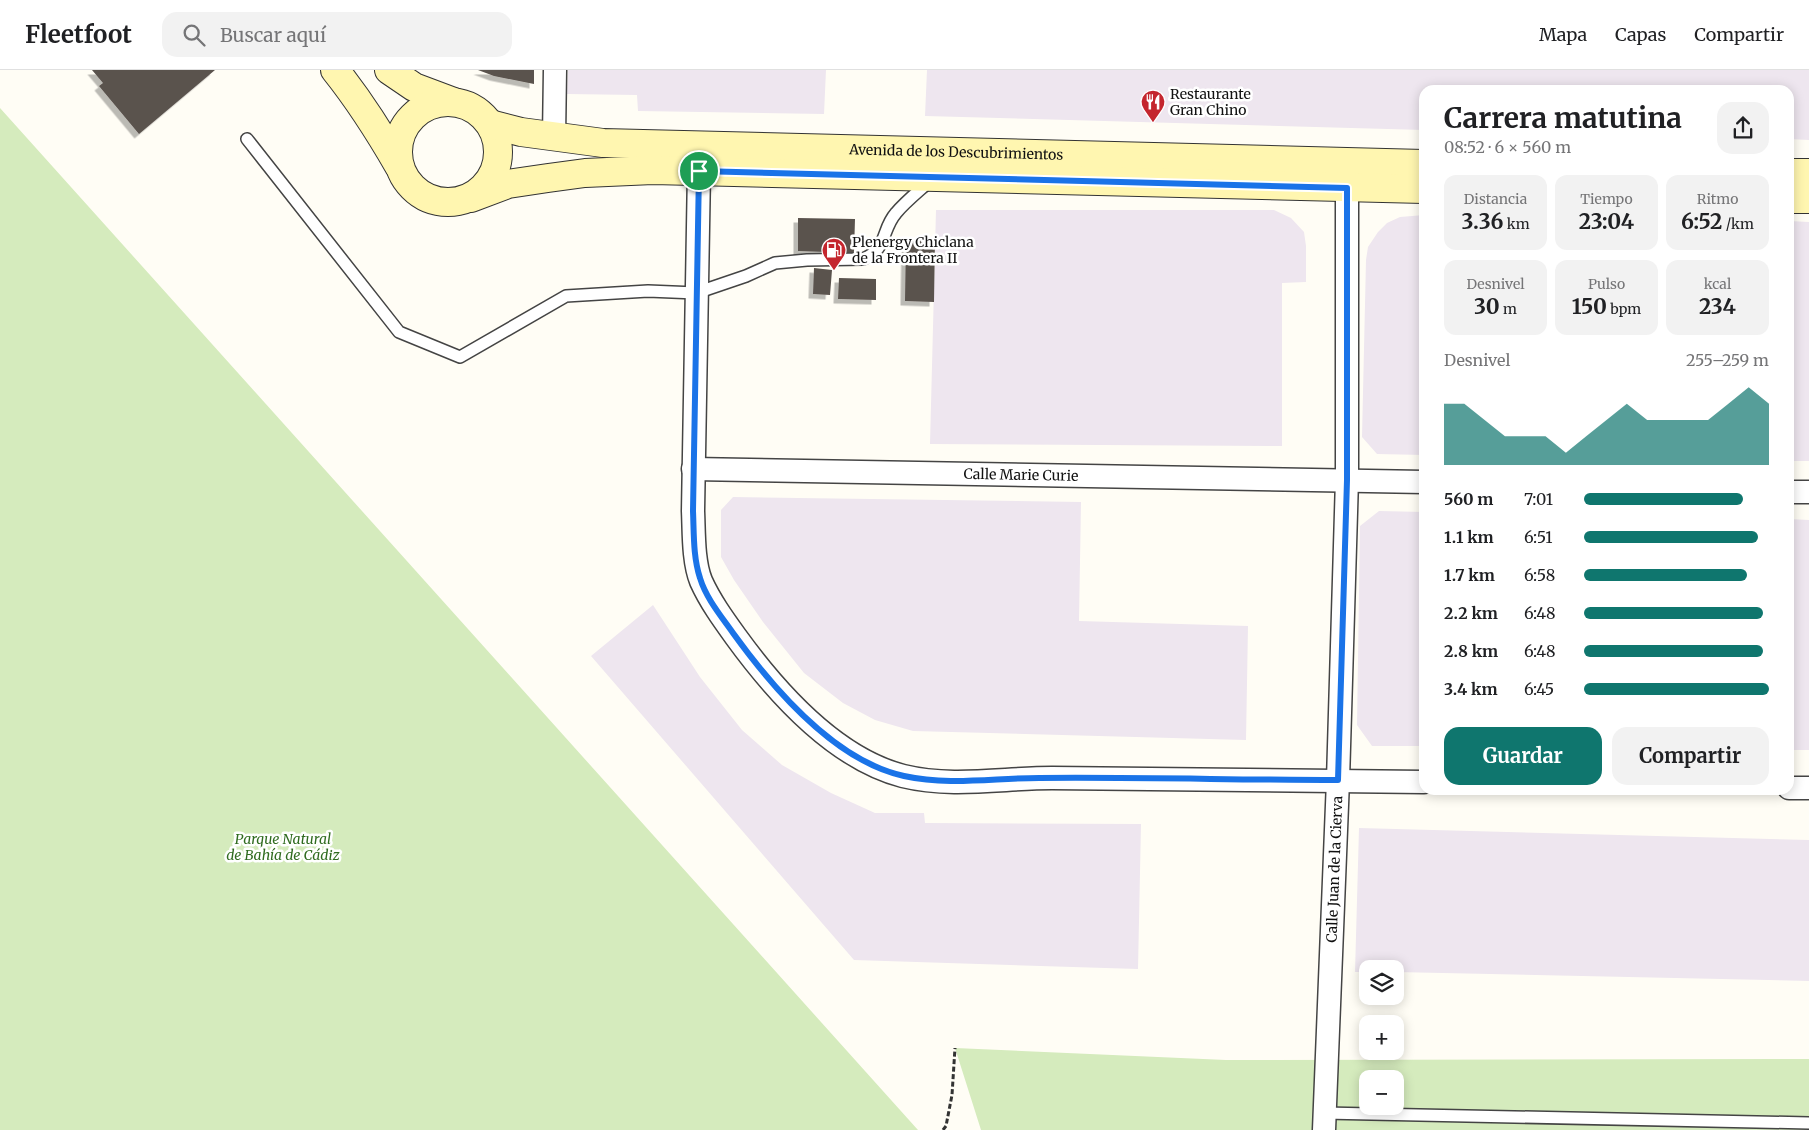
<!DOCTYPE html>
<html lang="es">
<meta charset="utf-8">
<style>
body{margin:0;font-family:Merriweather,serif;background:#f2f2f2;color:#202124;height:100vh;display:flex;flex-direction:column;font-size:19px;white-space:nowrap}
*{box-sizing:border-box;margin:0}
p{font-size:16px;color:#757577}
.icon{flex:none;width:28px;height:28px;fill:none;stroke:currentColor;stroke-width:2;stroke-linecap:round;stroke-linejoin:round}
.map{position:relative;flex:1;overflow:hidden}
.sheet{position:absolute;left:1419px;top:15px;width:375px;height:710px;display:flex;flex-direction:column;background:#fff;border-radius:15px;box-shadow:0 2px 12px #0003}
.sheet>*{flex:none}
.fabs{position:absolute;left:1359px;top:890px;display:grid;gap:10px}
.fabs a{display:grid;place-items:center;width:45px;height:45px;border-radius:10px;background:#fff;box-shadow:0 2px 12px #0003;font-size:25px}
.pin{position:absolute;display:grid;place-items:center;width:42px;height:42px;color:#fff;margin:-21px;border:2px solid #fff;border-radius:50%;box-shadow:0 1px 5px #0007}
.round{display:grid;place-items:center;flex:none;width:52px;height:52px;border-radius:15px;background:#f2f2f2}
.headline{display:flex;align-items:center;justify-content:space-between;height:85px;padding:0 25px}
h1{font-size:28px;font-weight:700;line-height:38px}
.metrics{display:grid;grid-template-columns:repeat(3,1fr);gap:8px;height:85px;padding:5px 25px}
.metrics div{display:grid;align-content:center;border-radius:12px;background:#f2f2f2;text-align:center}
.metrics b{font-size:21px;font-weight:700}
.metrics small{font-size:14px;font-weight:400}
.metrics p{font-size:14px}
.chart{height:140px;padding:10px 25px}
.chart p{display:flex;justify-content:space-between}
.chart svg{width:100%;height:90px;margin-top:5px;fill:#0f766e;opacity:.7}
.button{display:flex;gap:10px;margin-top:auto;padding:10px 25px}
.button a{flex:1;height:58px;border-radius:15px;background:#0f766e;color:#fff;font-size:20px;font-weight:700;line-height:58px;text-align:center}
.button a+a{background:#f2f2f2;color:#202124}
ul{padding:0 25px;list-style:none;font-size:16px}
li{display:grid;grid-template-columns:80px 60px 1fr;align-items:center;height:38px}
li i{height:12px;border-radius:6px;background:#0f766e}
header{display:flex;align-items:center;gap:30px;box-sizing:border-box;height:70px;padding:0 25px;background:#fff;border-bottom:1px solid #e0e0e0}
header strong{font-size:24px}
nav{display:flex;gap:28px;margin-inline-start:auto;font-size:18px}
.search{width:350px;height:45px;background:#f2f2f2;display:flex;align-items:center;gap:12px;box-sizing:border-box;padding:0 18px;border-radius:15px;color:#757577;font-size:19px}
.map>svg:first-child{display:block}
.industrial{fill:#eee6ef}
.green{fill:#d5ebbd;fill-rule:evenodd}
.building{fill:#5a524d;filter:url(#shadow)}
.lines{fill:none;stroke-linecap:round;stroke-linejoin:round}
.service-casing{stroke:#444;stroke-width:14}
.minor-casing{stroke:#444;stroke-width:25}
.secondary-casing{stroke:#333;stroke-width:30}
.path{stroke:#333;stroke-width:3;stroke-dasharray:5 2.5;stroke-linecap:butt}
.service{stroke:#fff;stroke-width:11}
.minor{stroke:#fff;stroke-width:22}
.secondary{stroke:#fff6b0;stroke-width:28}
.route-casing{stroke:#fff;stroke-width:10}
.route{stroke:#1a73e8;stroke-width:6}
.labels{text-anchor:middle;stroke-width:5;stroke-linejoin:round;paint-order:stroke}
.poi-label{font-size:14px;fill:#111;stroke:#fff;text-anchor:start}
.street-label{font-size:14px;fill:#111;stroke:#fff}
.park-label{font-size:14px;font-style:italic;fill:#2f6b1f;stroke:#fff}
</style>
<header>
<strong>Fleetfoot</strong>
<div class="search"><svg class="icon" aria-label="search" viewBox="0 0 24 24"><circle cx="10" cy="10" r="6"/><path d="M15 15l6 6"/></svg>Buscar aquí</div>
<nav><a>Mapa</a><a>Capas</a><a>Compartir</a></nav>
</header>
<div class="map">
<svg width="1809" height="1060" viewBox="0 0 1809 1060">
<defs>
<filter id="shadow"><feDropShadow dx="-4.5" dy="4.5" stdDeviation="0" flood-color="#0004"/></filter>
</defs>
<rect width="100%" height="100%" fill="#fffdf5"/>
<!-- industrial -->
<path class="industrial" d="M568 0H826L824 44 638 41 637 25 567 24Z
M927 0H1809V70L1789 69V20H1424V60L925 46Z
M936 140H1274L1291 148 1304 162 1306 176V212L1282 213V376L930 374Z
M1424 145V385L1377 384 1362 367 1366 190 1368 177 1378 162 1387 153 1400 147Z
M1789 151 1809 152V391H1789Z
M733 427 1081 432 1079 551 1248 556 1246 670 913 661 875 650 843 633 804 603 763 552 734 510 721 487V440Z
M1379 441 1424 442V676H1372L1357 655 1360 456Z
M1789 449 1809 450V680H1789Z
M653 535 700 607 742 660 782 695 831 723 875 743H924L925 753 1141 754 1138 899 854 890 591 586Z
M1359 758 1809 770V911L1395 902V899H1368L1367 902H1355Z"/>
<!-- green -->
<path class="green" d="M0 38 918 1060H0Z
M955 978 1226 990 1809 989V1060H981ZM1368 1009H1395V1036H1368Z"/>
<!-- building -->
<path class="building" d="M92 0H215L139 64 99 16 103 13Z
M478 0H534V14L494 6Z
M798 148 855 149 854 183 798 181Z
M906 169 935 170 934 232 905 231Z
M814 198 832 200 830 225 813 224Z
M839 208 876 209V230L838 229Z"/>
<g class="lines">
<defs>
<path id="service" d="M247 69 399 262 460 287 566 226 648 221 696 223 746 206 775 193 807 190 863 189C888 179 881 160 896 143 906 131 919 121 931 110
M1324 1043 1809 1053"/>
<g id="minor">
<path d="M554 67 555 0"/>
<path d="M699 101 693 441C694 462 693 491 701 511 710 531 723 549 736 567 776 622 834 688 903 706 952 718 1003 708 1052 708 1176 709 1300 710 1424 712"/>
<path id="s1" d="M693 399 1424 412"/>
<path d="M1789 422H1809"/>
<path d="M1789 718H1809"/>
<path id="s2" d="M1324 1060 1338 710 1347 409V118"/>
</g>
<g id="secondary">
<path d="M335 0C359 30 380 63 399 96"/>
<path d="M389 0 414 17 454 32"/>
<circle cx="448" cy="82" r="50"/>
<path id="s3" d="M490 54 521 62 603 73 1424 94"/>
<path d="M1789 103H1809"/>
<path d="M471 128 508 114 548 108 585 103 653 100 1424 119"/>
<path d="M1789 129H1809"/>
</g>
</defs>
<!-- service casing -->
<use href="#service" class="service-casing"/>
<!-- minor casing -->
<use href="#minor" class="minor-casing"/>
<!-- secondary casing -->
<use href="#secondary" class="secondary-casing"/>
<!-- path -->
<path class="path" d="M943 1060 946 1056 952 1025 955 978"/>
<!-- service -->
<use href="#service" class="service"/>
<!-- minor -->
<use href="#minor" class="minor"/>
<!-- secondary -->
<use href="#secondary" class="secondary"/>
</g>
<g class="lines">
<defs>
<path id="route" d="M699 101 1347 118V410L1338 710C1239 710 1139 707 1039 708 993 708 950 716 904 706 835 691 772 617 733 563 721 546 706 528 700 508 693 487 694 463 693 441Z"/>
</defs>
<!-- route casing -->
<use href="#route" class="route-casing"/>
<!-- route -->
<use href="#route" class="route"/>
</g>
<!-- icons -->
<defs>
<symbol id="restaurant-pin" viewBox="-11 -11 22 30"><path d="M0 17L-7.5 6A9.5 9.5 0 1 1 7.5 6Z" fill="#c4262e" stroke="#fff"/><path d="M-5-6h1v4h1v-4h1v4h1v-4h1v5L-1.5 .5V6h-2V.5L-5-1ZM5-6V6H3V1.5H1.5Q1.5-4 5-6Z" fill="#fff"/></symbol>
<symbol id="fuel-pin" viewBox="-11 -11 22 30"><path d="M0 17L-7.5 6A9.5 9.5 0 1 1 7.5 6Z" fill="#c4262e" stroke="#fff"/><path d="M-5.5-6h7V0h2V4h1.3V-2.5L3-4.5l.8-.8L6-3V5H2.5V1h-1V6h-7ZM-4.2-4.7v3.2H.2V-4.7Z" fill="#fff"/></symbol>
</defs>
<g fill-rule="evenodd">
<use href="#restaurant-pin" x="1139" y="18" width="28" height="38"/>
<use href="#fuel-pin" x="820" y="166" width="28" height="38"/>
</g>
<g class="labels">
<!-- poi labels -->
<g class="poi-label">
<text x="1170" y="29">Restaurante<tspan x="1170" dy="16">Gran Chino</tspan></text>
<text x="852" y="177">Plenergy Chiclana<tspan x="852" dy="16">de la Frontera II</tspan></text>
</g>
<!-- street labels -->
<g class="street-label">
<text dy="5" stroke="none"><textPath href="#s3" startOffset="468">Avenida de los Descubrimientos</textPath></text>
<text dy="5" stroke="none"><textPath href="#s1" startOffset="328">Calle Marie Curie</textPath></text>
<text dy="5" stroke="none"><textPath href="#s2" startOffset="261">Calle Juan de la Cierva</textPath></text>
</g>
<!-- park labels -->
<g class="park-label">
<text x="283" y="774">Parque Natural<tspan x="283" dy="16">de Bahía de Cádiz</tspan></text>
</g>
</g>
</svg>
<div class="fabs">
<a><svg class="icon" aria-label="layers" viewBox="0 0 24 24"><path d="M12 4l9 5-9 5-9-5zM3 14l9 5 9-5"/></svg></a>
<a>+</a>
<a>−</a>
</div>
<div class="pin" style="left:699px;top:101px;background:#1e9e55"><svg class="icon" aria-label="arrive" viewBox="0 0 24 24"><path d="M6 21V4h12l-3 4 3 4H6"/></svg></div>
<section class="sheet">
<div class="headline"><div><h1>Carrera matutina</h1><p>08:52 · 6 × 560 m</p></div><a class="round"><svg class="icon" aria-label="share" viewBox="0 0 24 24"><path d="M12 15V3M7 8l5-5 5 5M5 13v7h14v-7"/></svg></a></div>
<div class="metrics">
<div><p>Distancia</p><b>3.36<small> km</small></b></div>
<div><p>Tiempo</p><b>23:04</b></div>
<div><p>Ritmo</p><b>6:52<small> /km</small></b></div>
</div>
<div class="metrics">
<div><p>Desnivel</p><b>30<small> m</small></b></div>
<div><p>Pulso</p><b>150<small> bpm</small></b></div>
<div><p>kcal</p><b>234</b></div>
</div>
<div class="chart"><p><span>Desnivel</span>255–259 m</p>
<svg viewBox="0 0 160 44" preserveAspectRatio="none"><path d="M0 44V14L10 14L20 22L30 30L40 30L50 30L60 38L70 30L80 22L90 14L100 22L110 22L120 22L130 22L140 14L150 6L160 14V44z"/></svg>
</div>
<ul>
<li><b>560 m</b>7:01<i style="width:86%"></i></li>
<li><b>1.1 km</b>6:51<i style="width:94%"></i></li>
<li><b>1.7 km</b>6:58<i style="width:88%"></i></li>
<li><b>2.2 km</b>6:48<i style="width:97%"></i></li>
<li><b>2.8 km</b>6:48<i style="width:97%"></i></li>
<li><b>3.4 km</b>6:45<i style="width:100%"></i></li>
</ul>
<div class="button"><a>Guardar</a><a>Compartir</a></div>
</section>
</div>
